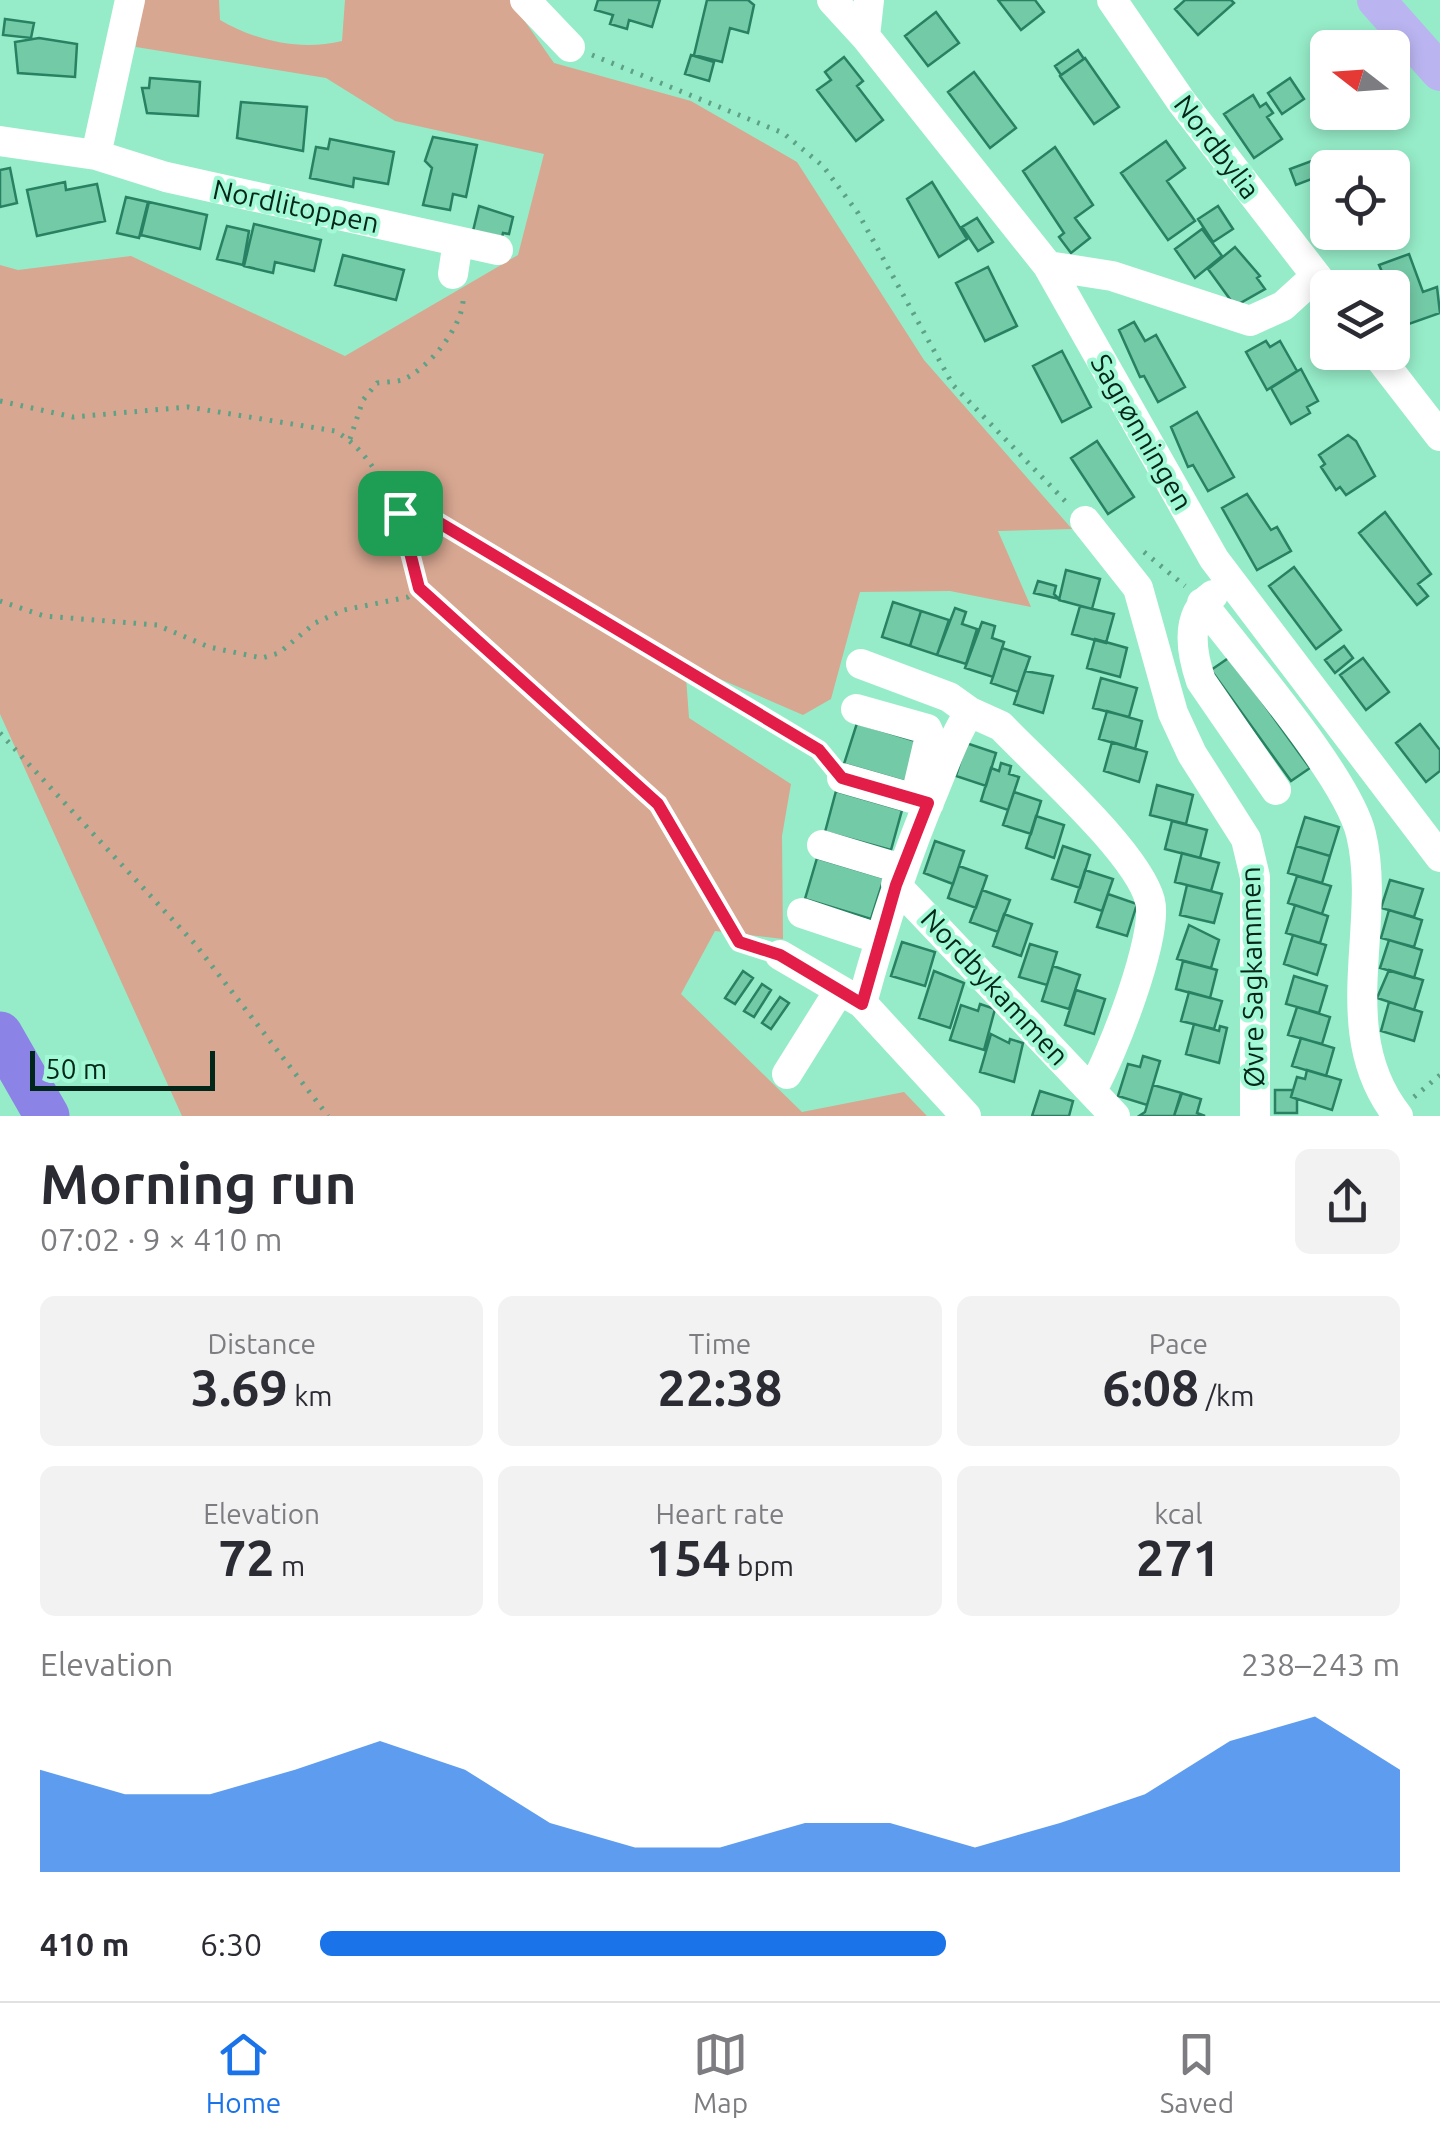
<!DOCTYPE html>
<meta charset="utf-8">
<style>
body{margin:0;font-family:Ubuntu,sans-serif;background:#f2f2f3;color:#2b2b33;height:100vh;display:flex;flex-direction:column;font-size:38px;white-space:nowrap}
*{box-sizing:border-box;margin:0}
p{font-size:32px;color:#7c7c81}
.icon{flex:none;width:55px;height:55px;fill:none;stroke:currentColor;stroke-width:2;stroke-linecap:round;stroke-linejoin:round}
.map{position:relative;height:1116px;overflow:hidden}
.drawer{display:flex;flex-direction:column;background:#fff;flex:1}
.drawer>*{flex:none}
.needle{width:65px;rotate:287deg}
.controls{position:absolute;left:1310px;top:30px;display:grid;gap:20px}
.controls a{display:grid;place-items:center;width:100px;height:100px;border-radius:15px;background:#fff;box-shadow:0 5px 15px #0003;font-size:50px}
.scale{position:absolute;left:30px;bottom:25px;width:185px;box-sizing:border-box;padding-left:10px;border:5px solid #01271a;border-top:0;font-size:28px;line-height:35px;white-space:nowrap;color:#01271a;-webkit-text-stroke:8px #a3f9d5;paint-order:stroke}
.pin{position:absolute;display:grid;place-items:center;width:85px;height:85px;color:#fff;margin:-42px;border-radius:20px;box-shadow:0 5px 15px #0006}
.round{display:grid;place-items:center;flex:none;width:105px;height:105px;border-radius:15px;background:#f2f2f3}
.headline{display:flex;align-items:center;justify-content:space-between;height:170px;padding:0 40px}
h1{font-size:55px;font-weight:700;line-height:75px}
.stats{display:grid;grid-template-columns:repeat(3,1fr);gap:15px;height:170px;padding:10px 40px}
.stats div{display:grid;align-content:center;border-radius:15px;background:#f2f2f3;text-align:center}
.stats b{font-size:50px;font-weight:700}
.stats small{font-size:28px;font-weight:400}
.stats p{font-size:28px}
.chart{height:280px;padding:20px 40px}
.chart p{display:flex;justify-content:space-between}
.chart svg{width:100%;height:180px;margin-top:10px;fill:#1a73e8;opacity:.7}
ul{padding:0 40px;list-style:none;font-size:32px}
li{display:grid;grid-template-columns:160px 120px 1fr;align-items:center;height:75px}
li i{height:25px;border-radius:12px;background:#1a73e8}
.tab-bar{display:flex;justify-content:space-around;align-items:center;height:140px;border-top:2px solid #e1e1e2;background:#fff;font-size:28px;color:#7c7c81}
.tab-bar a{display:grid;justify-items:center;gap:5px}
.tab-bar .on{color:#1a73e8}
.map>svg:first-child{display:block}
.green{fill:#d7a791}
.building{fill:#73caa7;stroke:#278162;stroke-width:2.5}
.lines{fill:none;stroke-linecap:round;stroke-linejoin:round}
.path{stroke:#5da186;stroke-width:5;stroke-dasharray:2.5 8;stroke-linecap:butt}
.minor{stroke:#fff;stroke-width:30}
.major{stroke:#bab5f0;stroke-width:38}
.highway{stroke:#8c83e6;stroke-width:45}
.route-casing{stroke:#fff;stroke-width:20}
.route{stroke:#e11d48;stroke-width:12}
.labels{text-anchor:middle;stroke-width:8;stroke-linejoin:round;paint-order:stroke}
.street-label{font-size:28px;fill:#01271a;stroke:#a3f9d5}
</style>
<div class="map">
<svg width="1440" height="1116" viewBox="0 0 1440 1116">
<rect width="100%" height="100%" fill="#96ecc8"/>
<!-- green -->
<path class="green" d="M137 0H219L220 20C256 41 300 51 342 41L345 0H510L554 63 691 101 797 162 924 360 1072 529 998 531 1031 607 950 591 860 592 831 699 803 715 706 673 686 677 689 718 791 784 782 836 783 939 715 931 681 994 802 1112 904 1092 927 1116H182L0 714V265L18 270 131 256 345 356 518 255 544 154 395 121 326 78 136 47Z"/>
<!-- building -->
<path class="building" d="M598 0H660L652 27 629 20 627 29 610 24 613 15 595 10Z
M707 0H748L754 5 748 33 730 28 722 62 694 55Z
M998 0H1035L1044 12 1021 30Z
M1185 0H1231L1234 3 1198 35 1175 9Z
M936 12 959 43 928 66 905 36Z
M5 19 34 23 31 38 3 35Z
M39 38 77 44 75 77 18 73 15 42Z
M1078 50 1084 59 1061 75 1055 66Z
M691 55 714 62 709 81 685 74Z
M844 57 863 81 857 86 883 120 856 141 817 90 831 80 825 72Z
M1085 58 1119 107 1094 124 1060 76Z
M974 72 1016 128 990 148 948 92Z
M150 78 200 82 198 116 147 113 142 88H149Z
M1290 78 1304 99 1282 114 1268 93Z
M1253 95 1260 107 1266 103 1273 113 1267 117 1282 139 1254 158 1224 114Z
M241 102 307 107 303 151 237 138Z
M433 137 477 145 466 197 453 194 450 210 423 205 432 168 425 161Z
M330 139 394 152 388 184 354 178 353 187 310 178 316 147 328 149Z
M1166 141 1185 168 1167 181 1195 221 1168 240 1121 173Z
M1055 147 1093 205 1075 218 1090 238 1071 253 1059 237 1064 233 1023 171Z
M1333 153 1338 165 1344 168H1328V214L1314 178 1296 185 1290 169Z
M10 168 17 203 0 207V170Z
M65 182 66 190 97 184 105 221 37 236 27 190Z
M932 182 967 239 939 257 907 199Z
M126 197 148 202 139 238 117 233Z
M149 202 207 215 200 249 141 235Z
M479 206 513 217 509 234 503 233 502 237 473 231Z
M1218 206 1233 229 1213 242 1198 219Z
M977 218 993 242 978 251 962 227Z
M254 224 321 240 314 271 275 262 273 273 244 266Z
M227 226 249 231 243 265 217 259Z
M1202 229 1222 256 1195 278 1175 249Z
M1235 247 1260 276 1257 278 1265 289 1235 306 1208 269Z
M1409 254 1423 292 1437 287 1440 313 1406 325 1379 265Z
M343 255 404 270 396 300 335 285Z
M988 267 1017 326 985 341 956 283Z
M1134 322 1145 341 1156 335 1185 387 1158 402 1144 376 1140 377 1119 330Z
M1266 341 1270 347 1280 341 1297 371 1267 390 1246 352Z
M1062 351 1091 407 1062 422 1033 366Z
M1301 369 1318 401 1307 407 1310 413 1291 424 1271 388Z
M1197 412 1234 477 1208 491 1193 465 1188 467 1171 427Z
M1348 435 1356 441 1375 476 1346 495 1340 487 1336 490 1321 467 1325 464 1319 455Z
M1097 441 1134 497 1108 514 1071 458Z
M1247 494 1271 530 1277 527 1291 551 1257 570 1222 508Z
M1385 512 1431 574 1418 584 1428 596 1417 605 1359 533Z
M1294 567 1341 630 1316 649 1269 586Z
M1066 570 1100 579 1092 609 1059 600Z
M1038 581 1056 586 1054 594 1059 599 1034 593Z
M893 602 921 611 910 646 882 637Z
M1080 606 1114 614 1106 643 1072 634Z
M955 608 966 612 962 624 977 629 966 664 937 655Z
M921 611 949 620 937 655 910 646Z
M982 622 995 626 992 638 1004 642 993 677 965 668Z
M1095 639 1127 648 1120 677 1087 668Z
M1344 646 1353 658 1335 673 1325 660Z
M1002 648 1030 657 1018 692 991 683Z
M1230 657 1310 768 1291 781 1211 670Z
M1363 658 1389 692 1366 710 1340 675Z
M1025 671 1053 676 1043 713 1014 704Z
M1101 678 1137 688 1129 717 1093 708Z
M1107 711 1142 721 1135 749 1099 739Z
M857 723 922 743 910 783 844 764Z
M1420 724 1440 750V771L1426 782 1396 743Z
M1112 742 1147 752 1139 782 1104 771Z
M966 743 996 753 986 786 956 776Z
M1001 763 1011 766 1009 774 1019 777 1008 810 981 801 991 768 999 771Z
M1157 785 1193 795 1186 824 1150 815Z
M836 791 902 810 891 850 825 832Z
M1014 792 1041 801 1031 834 1003 825Z
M1036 816 1064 825 1054 858 1026 848Z
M1305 817 1339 827 1330 856 1296 846Z
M1172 821 1207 830 1200 858 1165 849Z
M935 841 964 851 953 884 924 873Z
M1063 846 1090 855 1080 888 1052 879Z
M1296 846 1330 856 1322 883 1288 873Z
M1182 853 1219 863 1211 891 1175 882Z
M817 858 884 878 871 919 805 899Z
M959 866 987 876 976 908 948 898Z
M1085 870 1113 879 1102 911 1075 902Z
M1297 876 1331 886 1322 914 1288 903Z
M1390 880 1423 889 1414 917 1381 908Z
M1187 885 1222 894 1214 923 1180 915Z
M982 890 1010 900 998 932 970 922Z
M1108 894 1137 904 1127 936 1097 927Z
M1295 905 1328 916 1320 943 1286 933Z
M1389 910 1422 920 1414 947 1381 938Z
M1004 914 1032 924 1021 956 993 946Z
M1189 925 1219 940 1211 968 1177 959Z
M1293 935 1326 945 1317 975 1284 964Z
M1389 940 1422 950 1414 978 1380 968Z
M902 942 935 952 925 986 891 976Z
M1030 944 1057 952 1047 985 1019 977Z
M1183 961 1217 970 1210 998 1176 989Z
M1053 966 1080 975 1069 1009 1042 1001Z
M1389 970 1423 980 1414 1010 1377 998Z
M743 971 753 978 735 1004 725 998Z
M934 971 964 983 950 1028 919 1018Z
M1294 976 1327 986 1319 1013 1286 1004Z
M762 984 771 990 754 1017 744 1011Z
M1076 990 1105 999 1094 1034 1065 1025Z
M1189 992 1222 1001 1214 1029 1181 1021Z
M780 997 789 1003 771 1029 762 1023Z
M1389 1002 1422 1012 1414 1041 1381 1031Z
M980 1004 995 1009 984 1050 950 1040 961 1005 978 1011Z
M1297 1007 1330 1017 1322 1044 1288 1035Z
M1194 1024 1219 1031 1220 1026 1227 1028 1219 1063 1186 1054Z
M991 1034 1009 1043 1010 1039 1023 1043 1014 1082 980 1072Z
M1301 1038 1334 1048 1326 1076 1292 1066Z
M1143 1056 1160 1061 1147 1105 1118 1096 1128 1064 1140 1067Z
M1307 1070 1341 1080 1332 1110 1291 1097 1297 1077 1305 1079Z
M1153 1085 1182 1093 1174 1116H1139L1145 1112Z
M1275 1090H1293L1291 1097 1297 1099V1113H1275Z
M1040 1091 1073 1101 1069 1116H1032Z
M1181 1093 1201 1099 1197 1113 1205 1116H1174Z"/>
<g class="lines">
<!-- path -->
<path class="path" d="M592 55 783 133 823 166 858 213 953 385 1068 504
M0 401 73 417 188 407 335 431C384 458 408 536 419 588L408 597 344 610 315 623 279 653 262 658 209 647 157 625 44 616 0 601
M350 439 363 400 377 383C385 382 395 382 402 380 428 370 465 324 463 297
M400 513 438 523 819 750 828 760
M1144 552 1185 586
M419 588 658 804 739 942 758 951
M0 733 195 944 328 1116
M1414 1097 1440 1075"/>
<!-- minor -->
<path class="minor" d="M525 0 570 47
M832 0 865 36
M869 0 865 36 1048 266 1214 559 1440 857
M1112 0 1181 101 1328 291
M0 141 96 155 130 0
M96 155 166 177 498 250
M1048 266 1112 276 1250 321 1283 306 1316 276
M453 274 458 241
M1375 352 1440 436
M1085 521 1138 588 1173 713 1192 754 1246 839 1255 877V1116
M1213 595C1185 615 1191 652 1201 681L1276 790
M1202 603C1242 656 1347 776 1361 834 1383 925 1331 1032 1398 1116
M861 664 949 697 970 712
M856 709 927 729 930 736 916 796
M842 778 929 803
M822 845 902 869
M896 885 1115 1116
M802 913 880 939
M780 955 862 1003 966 1116
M862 1003C882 930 904 860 934 790 945 764 954 735 970 712L1001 726C1038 765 1138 853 1150 901 1159 936 1111 1057 1092 1090
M787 1074 839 991"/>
<!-- major -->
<path class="major" d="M1376 0 1440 72"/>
<!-- highway -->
<path class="highway" d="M0 1034 47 1116"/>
</g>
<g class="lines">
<defs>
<path id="route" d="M400 513 438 522 819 750 842 778 928 803 896 885 862 1004 780 955 739 942 658 804 419 588Z"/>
</defs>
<!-- route casing -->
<use href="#route" class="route-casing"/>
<!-- route -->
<use href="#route" class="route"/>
</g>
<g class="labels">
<!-- street labels -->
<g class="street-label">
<text transform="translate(1217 147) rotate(53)" y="10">Nordbylia</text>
<text transform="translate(296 206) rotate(12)" y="10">Nordlitoppen</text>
<text transform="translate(1142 432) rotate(60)" y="10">Sagrønningen</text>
<text transform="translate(1252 977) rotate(-91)" y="10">Øvre Sagkammen</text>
<text transform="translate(995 987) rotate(47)" y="10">Nordbykammen</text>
</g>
</g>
</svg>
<div class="controls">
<a><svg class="needle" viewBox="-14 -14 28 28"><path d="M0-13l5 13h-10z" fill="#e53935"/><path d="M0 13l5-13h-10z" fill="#7c7c81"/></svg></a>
<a><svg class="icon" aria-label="locate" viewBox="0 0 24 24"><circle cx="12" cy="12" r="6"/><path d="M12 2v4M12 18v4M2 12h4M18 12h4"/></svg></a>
<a><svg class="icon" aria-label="layers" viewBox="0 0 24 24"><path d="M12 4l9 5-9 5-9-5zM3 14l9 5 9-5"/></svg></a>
</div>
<div class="scale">50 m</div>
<div class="pin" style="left:400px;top:513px;background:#1e9e55"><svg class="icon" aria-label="arrive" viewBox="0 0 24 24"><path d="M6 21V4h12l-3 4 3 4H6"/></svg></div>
</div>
<section class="drawer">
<div class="headline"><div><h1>Morning run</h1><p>07:02 · 9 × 410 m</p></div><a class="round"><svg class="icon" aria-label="share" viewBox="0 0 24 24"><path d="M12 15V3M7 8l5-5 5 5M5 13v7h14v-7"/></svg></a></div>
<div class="stats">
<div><p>Distance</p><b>3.69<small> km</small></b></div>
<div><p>Time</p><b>22:38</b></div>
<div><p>Pace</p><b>6:08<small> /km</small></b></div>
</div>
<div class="stats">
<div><p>Elevation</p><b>72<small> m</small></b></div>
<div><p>Heart rate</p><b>154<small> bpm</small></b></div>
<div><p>kcal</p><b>271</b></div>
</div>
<div class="chart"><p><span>Elevation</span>238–243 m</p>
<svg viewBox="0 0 160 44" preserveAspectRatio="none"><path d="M0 44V19L10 25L20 25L30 19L40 12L50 19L60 32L70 38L80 38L90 32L100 32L110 38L120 32L130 25L140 12L150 6L160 19V44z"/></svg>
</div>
<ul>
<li><b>410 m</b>6:30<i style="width:58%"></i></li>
</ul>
</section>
<nav class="tab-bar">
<a class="on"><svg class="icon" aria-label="home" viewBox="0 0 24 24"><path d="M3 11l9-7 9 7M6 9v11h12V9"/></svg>Home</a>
<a><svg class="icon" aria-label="map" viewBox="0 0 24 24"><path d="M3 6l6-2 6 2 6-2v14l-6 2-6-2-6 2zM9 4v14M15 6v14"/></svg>Map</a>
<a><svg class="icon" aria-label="saved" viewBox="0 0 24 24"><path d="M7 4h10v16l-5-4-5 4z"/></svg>Saved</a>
</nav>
